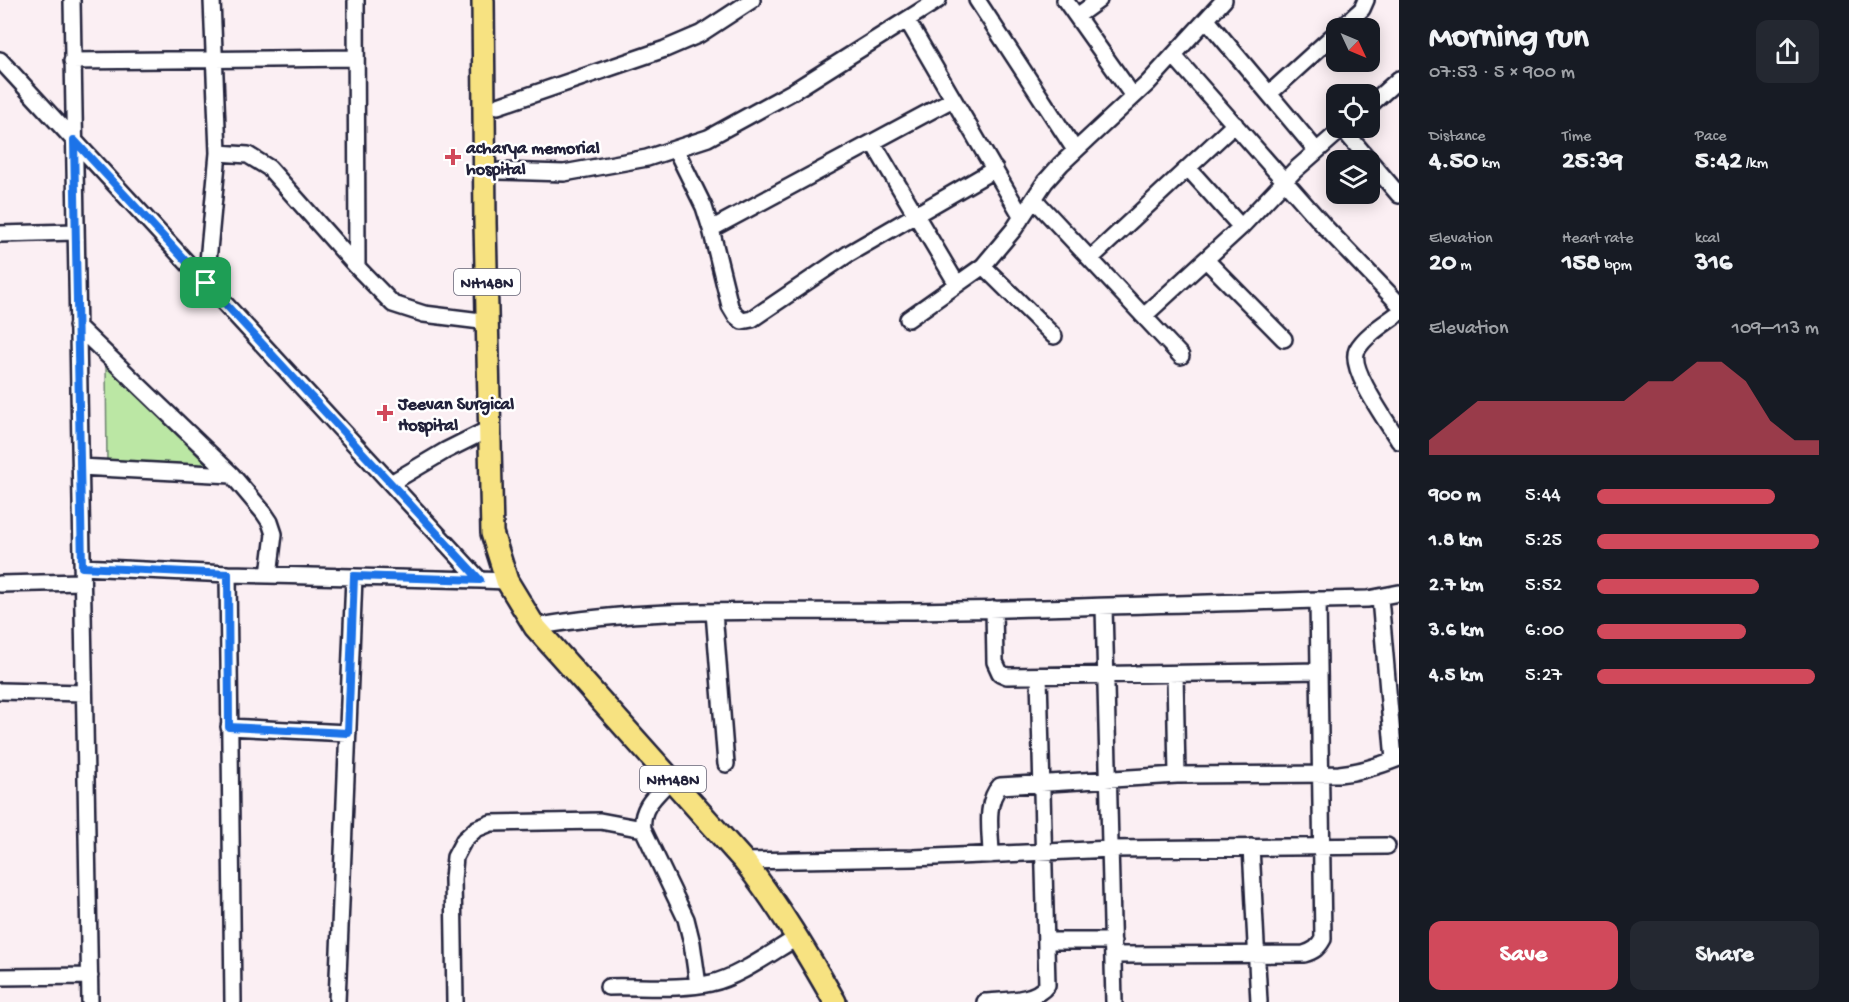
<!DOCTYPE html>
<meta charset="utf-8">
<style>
body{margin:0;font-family:"Gochi Hand",sans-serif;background:#242831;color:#f1f3f6;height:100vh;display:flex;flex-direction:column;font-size:22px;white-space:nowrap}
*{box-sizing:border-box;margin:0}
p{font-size:20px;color:#9ea1a6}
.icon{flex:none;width:33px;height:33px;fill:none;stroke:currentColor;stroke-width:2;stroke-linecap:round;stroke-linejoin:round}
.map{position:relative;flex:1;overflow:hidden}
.side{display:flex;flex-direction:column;background:#171b24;width:450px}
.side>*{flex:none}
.needle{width:39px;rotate:134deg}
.fabs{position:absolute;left:1326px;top:18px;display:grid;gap:12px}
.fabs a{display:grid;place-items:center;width:54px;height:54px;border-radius:12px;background:#171b24;box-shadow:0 3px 15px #0003;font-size:30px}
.pin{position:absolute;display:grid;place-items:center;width:51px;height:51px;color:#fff;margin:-26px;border-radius:12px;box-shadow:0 3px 9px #0006}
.round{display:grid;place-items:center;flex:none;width:63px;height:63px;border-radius:12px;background:#242831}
.headline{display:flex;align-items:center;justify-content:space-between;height:102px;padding:0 30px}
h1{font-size:33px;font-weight:700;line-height:45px}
.stats{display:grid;grid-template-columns:repeat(3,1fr);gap:9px;height:102px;padding:6px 30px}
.stats div{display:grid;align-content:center}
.stats b{font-size:26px;font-weight:700}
.stats small{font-size:16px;font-weight:400}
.stats p{font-size:16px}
.chart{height:168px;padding:12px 30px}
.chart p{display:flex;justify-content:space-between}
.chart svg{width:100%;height:108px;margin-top:6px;fill:#d1495b;opacity:.7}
.primary-button{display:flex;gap:12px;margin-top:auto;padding:12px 30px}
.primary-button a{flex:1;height:69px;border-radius:12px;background:#d1495b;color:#fff;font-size:24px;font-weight:700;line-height:69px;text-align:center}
.primary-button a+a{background:#242831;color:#f1f3f6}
ul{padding:0 30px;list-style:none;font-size:20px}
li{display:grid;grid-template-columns:96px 72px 1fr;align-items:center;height:45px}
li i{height:15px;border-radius:8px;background:#d1495b}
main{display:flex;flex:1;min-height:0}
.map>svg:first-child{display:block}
.green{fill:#bbe7a4;stroke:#6e8470;stroke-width:1.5}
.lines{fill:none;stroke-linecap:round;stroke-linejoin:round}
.minor-casing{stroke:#22223b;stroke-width:20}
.highway-casing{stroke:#22223b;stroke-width:26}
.minor{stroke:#fff;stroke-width:15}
.highway{stroke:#f7e281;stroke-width:21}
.route-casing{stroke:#fff;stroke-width:12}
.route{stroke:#1a73e8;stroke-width:8}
.poi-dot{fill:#d1495b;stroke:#fff;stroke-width:2}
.labels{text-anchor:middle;stroke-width:5;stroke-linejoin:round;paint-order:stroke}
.shield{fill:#fff;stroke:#646476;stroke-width:1.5}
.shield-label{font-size:16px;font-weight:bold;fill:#22223b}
.poi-label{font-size:18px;font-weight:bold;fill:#22223b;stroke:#fff;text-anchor:start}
</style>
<main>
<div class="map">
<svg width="1399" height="1002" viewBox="0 0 1399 1002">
<rect width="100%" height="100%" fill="#fbeff3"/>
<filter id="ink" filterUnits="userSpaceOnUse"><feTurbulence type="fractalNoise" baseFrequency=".0167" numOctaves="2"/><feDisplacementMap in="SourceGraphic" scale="12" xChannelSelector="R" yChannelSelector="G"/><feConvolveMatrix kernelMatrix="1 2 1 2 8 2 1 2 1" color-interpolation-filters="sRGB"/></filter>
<g filter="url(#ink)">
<!-- green -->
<path class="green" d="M106 363 213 471 107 463Z"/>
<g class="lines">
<defs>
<path id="minor" d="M72 0 90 1002
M356 0 357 267
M977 0 1075 150
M1065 0 1133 96
M1077 16 1099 0
M907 20 1022 217
M1207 20 1316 150
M1341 28 1362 9 1366 0
M1174 56 1326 228 1399 304
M0 60 480 580 507 581
M72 61 356 58
M1270 93 1336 33
M1370 105 1399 79
M498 106 665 49 700 34 752 0
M1342 128 1369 160
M873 143 957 284
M676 150 704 207 711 229 730 306 736 316 742 321 752 319 848 254 995 169
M218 153 248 155 269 168 357 267 393 304 424 314 489 322
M1370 161 1399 195
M1188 168 1241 227
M499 171 564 173 647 158 708 138 792 92 938 0
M1034 199 1181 356
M711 229 953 99
M0 234 75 232
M1090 259 1235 124
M1206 260 1284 339
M983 266 1054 336
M206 283 218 153 212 0
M1399 313C1386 323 1365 335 1357 350 1348 369 1388 423 1399 441
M1144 316 1241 227 1294 171 1343 128
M908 319 983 266 1014 229 1045 182 1061 164 1148 83 1224 0
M77 326 232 475 264 513 270 522 274 534 269 575
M80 467 232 475
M391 483 445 451 491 428
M82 567 228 574 480 580
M228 574 233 1002
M0 584 82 582
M1380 598 1394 760
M1104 607 1114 1002
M994 609 995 662 1000 673 1007 676 1319 671
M714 612 726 764
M535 627C655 605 779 613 901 611 1057 609 1212 602 1368 599L1399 593
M1175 674 1177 775
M0 691 84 693
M229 727 348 733
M672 778C658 794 640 806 643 829L686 919 692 943 698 985
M1251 847 1259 1002
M991 855C991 834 984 803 1000 786L1177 775 1339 774C1361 772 1379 766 1399 758
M744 861 913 858 1111 849 1387 846
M1046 941H1113
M1113 955 1304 954C1314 951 1318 948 1323 939L1318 600
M0 977 90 976
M608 987C639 986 681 990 711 983 737 978 774 951 798 937
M337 1002 354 577
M455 1002 453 879 455 857 464 840 476 829 491 823 600 821 643 829
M985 1002C1005 1000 1035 1002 1047 985L1039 676"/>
<path id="highway" d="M483 0 485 223 492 533 507 581 535 627 744 861C779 906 807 953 835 1002"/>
</defs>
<!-- minor casing -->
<use href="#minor" class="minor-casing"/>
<!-- highway casing -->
<use href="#highway" class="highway-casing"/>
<!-- minor -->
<use href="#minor" class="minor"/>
<!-- highway -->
<use href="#highway" class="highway"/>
</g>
</g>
<g class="lines" filter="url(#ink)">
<defs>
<path id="route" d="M74 140 480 580 354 576 348 733 229 727 228 574 82 567Z"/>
</defs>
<!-- route casing -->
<use href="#route" class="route-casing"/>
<!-- route -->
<use href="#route" class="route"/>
</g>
<!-- markers -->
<g class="poi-dot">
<path d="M450 148h6v6h6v6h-6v6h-6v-6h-6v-6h6z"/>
<path d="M382 404h6v6h6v6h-6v6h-6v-6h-6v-6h6z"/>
</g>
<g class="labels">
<!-- shield labels -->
<g class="shield">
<rect x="454" y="269" width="66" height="26" rx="4.5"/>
<rect x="640" y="766" width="66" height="26" rx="4.5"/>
</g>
<g class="shield-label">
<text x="487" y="288">NH148N</text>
<text x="673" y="785">NH148N</text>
</g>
<!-- poi labels -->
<g class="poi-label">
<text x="466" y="153">acharya memorial<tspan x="466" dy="21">hospital</tspan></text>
<text x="398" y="409">Jeevan Surgical<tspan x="398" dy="21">Hospital</tspan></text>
</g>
</g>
</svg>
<div class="fabs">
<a><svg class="needle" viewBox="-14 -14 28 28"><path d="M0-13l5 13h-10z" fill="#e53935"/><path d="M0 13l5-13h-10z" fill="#9ea1a6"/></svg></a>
<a><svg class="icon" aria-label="locate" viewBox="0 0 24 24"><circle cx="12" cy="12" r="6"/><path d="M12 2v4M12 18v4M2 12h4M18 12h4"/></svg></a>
<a><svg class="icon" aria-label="layers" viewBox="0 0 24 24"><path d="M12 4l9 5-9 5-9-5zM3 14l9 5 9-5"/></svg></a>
</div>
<div class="pin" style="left:206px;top:283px;background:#1e9e55"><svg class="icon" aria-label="arrive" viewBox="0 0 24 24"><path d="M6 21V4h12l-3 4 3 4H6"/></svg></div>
</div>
<section class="side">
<div class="headline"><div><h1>Morning run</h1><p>07:53 · 5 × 900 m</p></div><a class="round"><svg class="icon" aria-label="share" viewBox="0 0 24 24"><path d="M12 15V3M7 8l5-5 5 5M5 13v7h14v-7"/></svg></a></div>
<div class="stats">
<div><p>Distance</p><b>4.50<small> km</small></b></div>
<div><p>Time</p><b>25:39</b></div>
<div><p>Pace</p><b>5:42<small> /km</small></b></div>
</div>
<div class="stats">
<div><p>Elevation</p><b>20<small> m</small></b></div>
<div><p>Heart rate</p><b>158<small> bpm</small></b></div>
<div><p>kcal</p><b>316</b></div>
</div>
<div class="chart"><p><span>Elevation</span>109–113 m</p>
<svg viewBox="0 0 160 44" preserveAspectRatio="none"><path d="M0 44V38L10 30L20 22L30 22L40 22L50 22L60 22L70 22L80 22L90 14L100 14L110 6L120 6L130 14L140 30L150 38L160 38V44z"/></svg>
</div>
<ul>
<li><b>900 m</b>5:44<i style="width:80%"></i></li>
<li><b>1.8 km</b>5:25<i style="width:100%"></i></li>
<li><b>2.7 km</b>5:52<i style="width:73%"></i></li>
<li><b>3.6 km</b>6:00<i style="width:67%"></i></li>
<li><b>4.5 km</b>5:27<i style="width:98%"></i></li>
</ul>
<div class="primary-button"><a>Save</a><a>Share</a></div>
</section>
</main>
